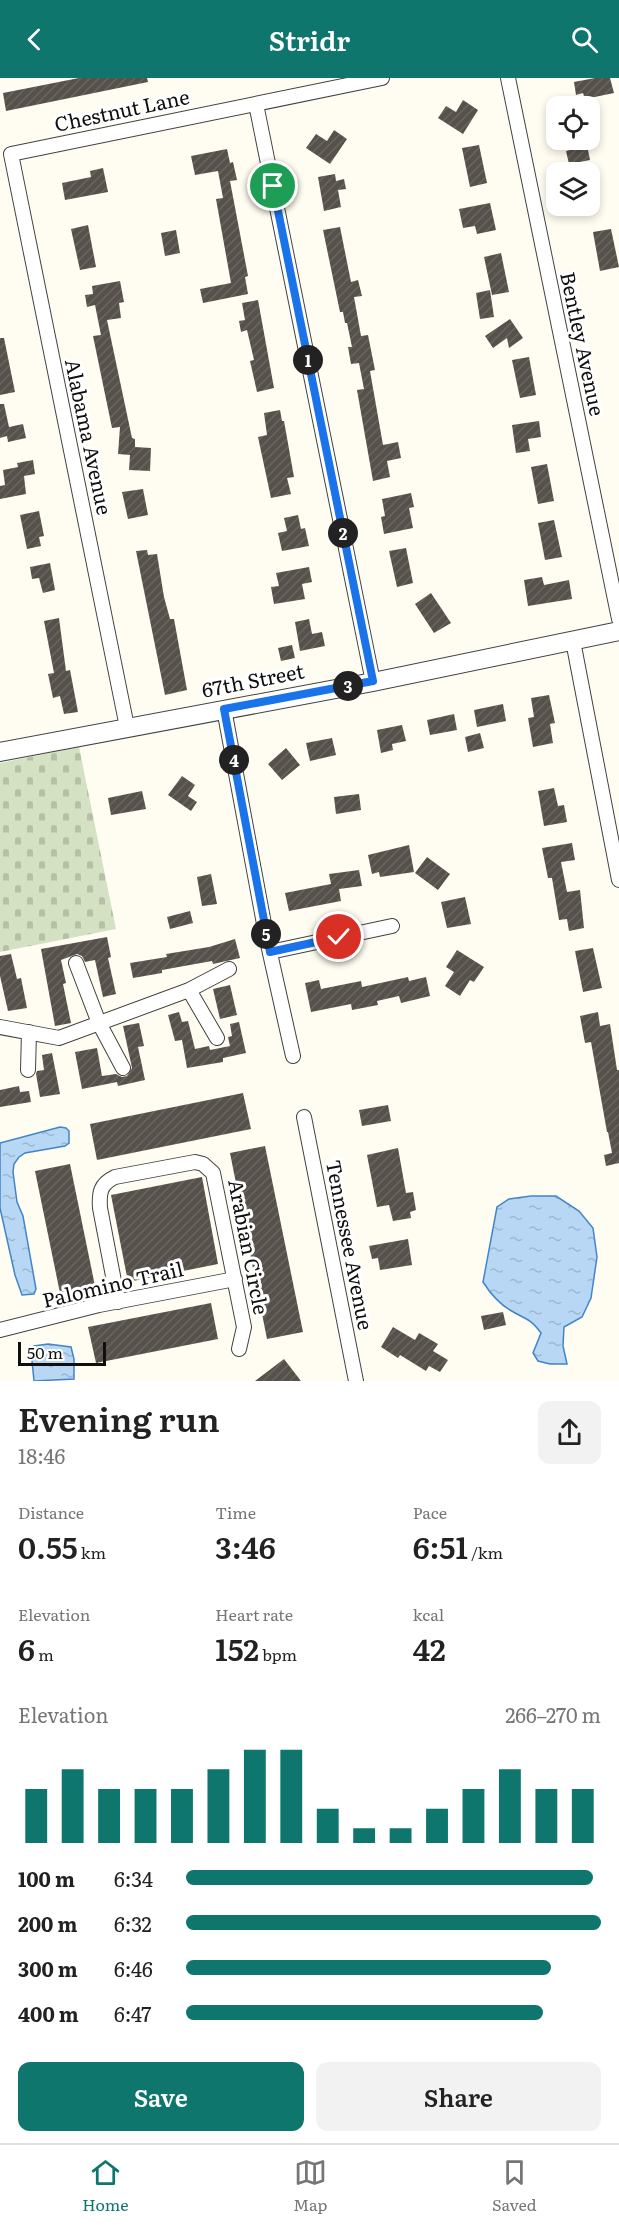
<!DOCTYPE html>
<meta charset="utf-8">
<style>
body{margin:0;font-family:Literata,serif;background:#f2f2f2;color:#222;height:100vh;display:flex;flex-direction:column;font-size:22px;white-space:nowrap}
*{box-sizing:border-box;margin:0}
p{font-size:20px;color:#767676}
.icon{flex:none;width:33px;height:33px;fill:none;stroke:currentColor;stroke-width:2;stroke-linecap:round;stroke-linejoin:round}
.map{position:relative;height:1303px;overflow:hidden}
.side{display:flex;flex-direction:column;background:#fff;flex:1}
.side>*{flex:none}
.buttons{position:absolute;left:546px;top:18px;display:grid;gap:12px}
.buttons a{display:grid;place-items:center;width:54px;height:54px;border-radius:12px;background:#fff;box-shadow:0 3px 9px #0003;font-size:30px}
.scale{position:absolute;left:18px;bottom:15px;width:88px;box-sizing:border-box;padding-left:6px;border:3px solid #0f0f0f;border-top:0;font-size:16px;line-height:21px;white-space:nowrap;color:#0f0f0f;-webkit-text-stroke:4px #fff;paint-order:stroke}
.pin{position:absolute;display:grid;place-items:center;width:51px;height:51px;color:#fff;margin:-26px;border:3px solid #fff;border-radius:50%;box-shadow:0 2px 6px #0007}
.km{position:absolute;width:30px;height:30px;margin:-15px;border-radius:50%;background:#222;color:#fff;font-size:16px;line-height:30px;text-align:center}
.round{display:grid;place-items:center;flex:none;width:63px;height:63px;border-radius:12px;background:#f2f2f2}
.summary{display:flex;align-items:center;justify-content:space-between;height:102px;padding:0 18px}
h1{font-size:33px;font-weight:600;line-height:45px}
.figures{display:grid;grid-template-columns:repeat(3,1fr);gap:9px;height:102px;padding:6px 18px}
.figures div{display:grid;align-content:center}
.figures b{font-size:30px;font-weight:600}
.figures small{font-size:16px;font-weight:400}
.figures p{font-size:16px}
.chart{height:168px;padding:12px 18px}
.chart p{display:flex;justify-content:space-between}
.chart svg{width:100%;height:108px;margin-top:6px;stroke:#0f766e;stroke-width:6}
.primary-button{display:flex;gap:12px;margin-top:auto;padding:12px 18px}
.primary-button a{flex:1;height:69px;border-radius:12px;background:#0f766e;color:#fff;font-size:24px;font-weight:600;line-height:69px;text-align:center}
.primary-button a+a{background:#f2f2f2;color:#222}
ul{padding:0 18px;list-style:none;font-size:20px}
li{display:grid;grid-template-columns:96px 72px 1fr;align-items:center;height:45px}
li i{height:15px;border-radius:8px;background:#0f766e}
header{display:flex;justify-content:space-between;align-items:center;height:78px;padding:0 18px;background:#0f766e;color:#fff;font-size:27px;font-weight:600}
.dock{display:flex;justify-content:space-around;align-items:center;height:84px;border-top:2px solid #e0e0e0;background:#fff;font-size:16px;color:#767676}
.dock a{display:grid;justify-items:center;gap:3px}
.dock .on{color:#0f766e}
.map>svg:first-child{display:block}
.cemetery{fill:url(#cemetery-stones)}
.water{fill:url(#water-ripples);stroke:#4185c9;stroke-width:1.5}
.building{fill:url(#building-hatch)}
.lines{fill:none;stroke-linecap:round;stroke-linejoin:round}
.minor-casing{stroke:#424242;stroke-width:16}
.tertiary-casing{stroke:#424242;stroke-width:20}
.minor{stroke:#fff;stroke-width:14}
.tertiary{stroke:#fff;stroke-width:18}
.route-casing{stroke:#fff;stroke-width:12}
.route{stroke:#1a73e8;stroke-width:8}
.labels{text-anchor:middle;stroke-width:6;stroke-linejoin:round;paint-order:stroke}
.street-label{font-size:20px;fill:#0f0f0f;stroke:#fff}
</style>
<header><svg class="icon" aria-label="back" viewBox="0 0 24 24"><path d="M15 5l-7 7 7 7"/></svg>Stridr<svg class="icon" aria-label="search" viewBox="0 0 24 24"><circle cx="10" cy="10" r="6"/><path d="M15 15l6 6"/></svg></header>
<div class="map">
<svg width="619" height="1303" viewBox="0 0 619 1303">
<defs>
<pattern id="cemetery-stones" width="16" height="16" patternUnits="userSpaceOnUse" patternTransform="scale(1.5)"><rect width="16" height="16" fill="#d4e1c2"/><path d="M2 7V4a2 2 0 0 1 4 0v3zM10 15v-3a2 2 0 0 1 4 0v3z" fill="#b5c0a6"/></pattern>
<pattern id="water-ripples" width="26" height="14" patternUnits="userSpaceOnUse" patternTransform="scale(1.5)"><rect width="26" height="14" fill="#b7d7f4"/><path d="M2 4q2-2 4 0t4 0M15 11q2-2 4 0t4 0" fill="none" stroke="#9cb7d0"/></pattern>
<pattern id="building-hatch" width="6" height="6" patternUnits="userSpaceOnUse" patternTransform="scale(1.5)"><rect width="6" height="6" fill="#57514c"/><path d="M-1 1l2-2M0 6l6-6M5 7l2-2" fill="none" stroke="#6a6561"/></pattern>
</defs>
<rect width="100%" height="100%" fill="#fffdf1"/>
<!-- cemetery -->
<path class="cemetery" d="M79 669 116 851 0 874V685Z"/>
<!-- water -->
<path class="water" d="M60 1049 66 1050 69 1053V1065L65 1068 25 1075 19 1079 14 1086 13 1094 17 1124 23 1138 36 1211 34 1216 22 1217 15 1197 0 1130V1065Z
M531 1118H556L579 1133 593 1150 597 1179 591 1220 582 1239 564 1249 563 1268 567 1286H550L538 1283 533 1275 541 1255C529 1239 526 1242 510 1232 498 1225 490 1215 483 1204L497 1129 509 1121Z
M48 1266 71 1269 74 1281V1301L34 1303 31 1273 34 1268Z"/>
<!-- building -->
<path class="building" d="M79 0H147L148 4 6 33 3 15Z
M595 0H610L614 15 585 21 583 15 576 17 574 4Z
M463 22 478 32 463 56 438 40 446 28 456 34Z
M334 52 347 61 330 86 306 70 316 56 327 63Z
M568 62H586L590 82 569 86 566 73 570 72Z
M479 67 487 105 470 109 462 70Z
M227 71 230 85 233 84 237 102 230 103 248 198 245 199 248 216 203 225 200 211 231 205 216 121 223 120 218 93 195 97 191 78Z
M103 90 108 114 65 122 62 105 91 99 90 93Z
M335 96 336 103 344 101 346 111 338 112 341 129 324 133 318 99Z
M490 125 496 152 477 156 475 148 463 150 459 131Z
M88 147 96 189 80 192 71 151Z
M340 149 351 204 358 202 362 218 354 219 361 258 368 257 375 292 370 293 383 367 398 364 401 380 387 383 390 399 373 403 357 312 364 311 359 285 351 286 348 269H352L347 245H345L343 234H340L323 152Z
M611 151 619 189 600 193 593 154Z
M176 152 180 175 165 178 161 155Z
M501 175 509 214 492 217 484 179Z
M120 203 124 224 119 225 121 240 107 242 132 360 135 361V369L151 370 150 393 129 392 130 377 118 376 120 349 112 350 93 258 101 257 95 227 87 229 85 217 93 216 92 208Z
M490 212 494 239 480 241 476 215Z
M258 222 274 310 257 314 250 283 254 282 247 252 241 254 239 243 245 242 242 225Z
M510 241 523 260 509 270 507 260 493 270 485 258Z
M0 260H4L15 314 0 317Z
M529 279 536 317 520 320 512 282Z
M0 326H4L9 349 23 346 26 360 8 364 7 358 0 360Z
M280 332 282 343H284L294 399 287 400 291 416 271 420 258 359 267 357 264 335Z
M539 343 541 359 528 361 530 373 516 375 512 347Z
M33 382 35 396 24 398 26 416 0 421V408L5 407 3 392 18 389 17 385Z
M547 386 554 423 538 426 531 389Z
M143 411 148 437 128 441 122 414Z
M411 415 414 429 409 430 413 450 384 456 381 439 385 438 382 421Z
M39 433 44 458 39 459 41 468 27 471 20 437Z
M298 437 301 451 305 450 309 468 282 473 278 455 287 453 284 440Z
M554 442 562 479 545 482 538 445Z
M406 470 413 505 397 509 389 473Z
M147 472 148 477 157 476 164 519 170 541H174L187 612 165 617 136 473Z
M50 485 55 512 43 515 39 500 32 501 30 489Z
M309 489 312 504 302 506 305 521 274 526 271 509 279 508 276 495Z
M542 499 544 507 569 502 572 521 528 528 524 502Z
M431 515 451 545 434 555 415 526Z
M59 540 66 593 70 592 78 634 64 636 60 618 53 620 48 596 54 595 44 543Z
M309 541 312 556 322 554 325 568 300 573 295 544Z
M292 567 295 580 281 583 278 570Z
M549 617 555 645 550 646 553 665 533 669 528 640 534 639 531 620Z
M503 626 506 643 477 649 474 632Z
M454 636 457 652 430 657 427 642Z
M402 647 406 663 392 666 393 672 381 675 377 652Z
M480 655 484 670 468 674 465 659Z
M332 660 336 677 310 683 306 665Z
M286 670 300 687 282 702 268 686Z
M182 698 195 707 188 718 197 724 191 733 168 717Z
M554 710 558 728 564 727 567 744 544 748 538 713Z
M142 713 146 731 111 737 108 720Z
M359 716 361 732 336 736 334 719Z
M572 765 575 782 561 784 567 814 580 812 584 850 569 853 567 841 559 842 552 800H548L542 770Z
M409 767 414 794 380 799 379 794 372 796 368 777Z
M427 779 450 796 438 812 415 795Z
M359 792 362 808 339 811 341 823 289 833 285 815 331 806 329 796Z
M211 796 217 826 202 828 197 799Z
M465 819 471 846 447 850 441 824Z
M190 833 193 845 170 851 167 839Z
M107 859 111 879 108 880 116 916 103 919 95 882 85 884 82 878 77 876 61 882 66 905 63 906 71 945 55 948 41 871Z
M235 861 240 880 213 886 212 883 162 892V895L133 900 130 885 167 879 166 876 209 869Z
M593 870 602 910 583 914 575 873Z
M457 872 484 889 474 904 470 902 460 918 445 908 454 894 446 889Z
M11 876 17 901 21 900 27 930 8 933 0 898V878Z
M408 899 409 903 426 899 430 918 401 925 399 918 377 923 378 927 352 932 351 926 311 934 305 905 319 902 321 911 361 903 362 909Z
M230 907 237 937 220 941 213 911Z
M179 934 182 944 188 943 195 971 209 968 210 972 230 968 228 959 232 958 230 946 239 944 246 975 223 980V984L187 990 182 962 175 963 168 937Z
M598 934 600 948 610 946 617 992H619V1085L606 1088 604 1077 612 1075 608 1054H607L591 964 585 965 580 938Z
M139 945 144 968 138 969 145 1002 118 1008 117 1004 82 1011 75 974 97 970 102 998 116 996 122 999 127 998 132 990 123 948Z
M52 975 60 1016 40 1019 36 996 37 993 44 992 42 977Z
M19 1008 20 1014 29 1013 31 1024 0 1029V1012Z
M243 1015 251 1051 97 1082 90 1046Z
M388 1027 391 1043 362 1048 359 1032Z
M265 1068 303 1254 267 1261 230 1075Z
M398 1070 406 1115 413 1114 416 1132 410 1134 411 1140 393 1143 389 1127 377 1129 367 1077Z
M70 1086 95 1208 60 1215 35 1093Z
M202 1099 218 1186 128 1204 111 1117Z
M408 1161 412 1187 380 1192 378 1180 372 1181 369 1168Z
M211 1225 218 1261 96 1285 88 1249Z
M503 1234 506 1247 484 1252 481 1238Z
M393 1249 415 1262 419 1255 438 1266 433 1273 448 1282 440 1294 429 1288 426 1293 400 1277 398 1280 381 1269Z
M284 1281 301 1303H255Z"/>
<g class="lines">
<defs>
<path id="minor" d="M508 0 619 541
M256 26 373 604
M573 563 619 802
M224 631 267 862 293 978
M127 649 11 76 382 0
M270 874 392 848
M76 885 99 945 123 990
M189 912 217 960
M0 949 59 960 189 912 229 891
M28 992 29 954
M304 1039 356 1303
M118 1224 100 1130C99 1115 100 1106 115 1099L195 1084 203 1086 213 1095 244 1249 239 1271
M0 1252 99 1227 235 1201"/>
<path id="tertiary" d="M0 674 373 604 619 553"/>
</defs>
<!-- minor casing -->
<use href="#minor" class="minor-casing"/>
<!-- tertiary casing -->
<use href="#tertiary" class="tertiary-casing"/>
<!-- minor -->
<use href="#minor" class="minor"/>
<!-- tertiary -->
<use href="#tertiary" class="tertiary"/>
</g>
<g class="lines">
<defs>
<path id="route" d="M273 108 373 603 224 631 270 874 339 859"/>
</defs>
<!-- route casing -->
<use href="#route" class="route-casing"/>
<!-- route -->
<use href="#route" class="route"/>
</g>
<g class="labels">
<!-- street labels -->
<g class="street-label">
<text transform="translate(122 33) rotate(-12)" y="7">Chestnut Lane</text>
<text transform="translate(582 266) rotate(78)" y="7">Bentley Avenue</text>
<text transform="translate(88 359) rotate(78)" y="7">Alabama Avenue</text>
<text transform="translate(253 603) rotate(-11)" y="7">67th Street</text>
<text transform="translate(349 1167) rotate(79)" y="7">Tennessee Avenue</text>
<text transform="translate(248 1169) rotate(79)" y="7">Arabian Circle</text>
<text transform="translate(113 1207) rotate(-13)" y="7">Palomino Trail</text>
</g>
</g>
</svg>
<div class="buttons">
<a><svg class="icon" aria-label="locate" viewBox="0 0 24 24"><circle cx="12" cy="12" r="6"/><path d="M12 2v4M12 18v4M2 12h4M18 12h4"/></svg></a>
<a><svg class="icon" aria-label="layers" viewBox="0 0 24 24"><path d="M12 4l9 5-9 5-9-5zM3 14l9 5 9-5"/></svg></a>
</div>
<div class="scale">50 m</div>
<div class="pin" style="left:273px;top:108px;background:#1e9e55"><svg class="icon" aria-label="arrive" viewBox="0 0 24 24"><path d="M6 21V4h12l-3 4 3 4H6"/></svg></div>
<div class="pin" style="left:339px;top:859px;background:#d93025"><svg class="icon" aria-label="check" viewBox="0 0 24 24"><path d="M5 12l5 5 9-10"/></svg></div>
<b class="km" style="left:308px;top:282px">1</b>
<b class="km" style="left:343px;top:455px">2</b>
<b class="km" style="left:348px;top:608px">3</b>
<b class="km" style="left:234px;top:682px">4</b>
<b class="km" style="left:266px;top:856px">5</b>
</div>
<section class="side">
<div class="summary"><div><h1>Evening run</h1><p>18:46</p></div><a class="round"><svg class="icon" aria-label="share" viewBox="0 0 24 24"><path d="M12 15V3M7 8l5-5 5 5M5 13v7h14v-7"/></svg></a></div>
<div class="figures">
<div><p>Distance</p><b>0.55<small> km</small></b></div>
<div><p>Time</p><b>3:46</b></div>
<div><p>Pace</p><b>6:51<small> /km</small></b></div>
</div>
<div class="figures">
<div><p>Elevation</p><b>6<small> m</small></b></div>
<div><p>Heart rate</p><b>152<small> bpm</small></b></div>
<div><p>kcal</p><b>42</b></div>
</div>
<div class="chart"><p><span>Elevation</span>266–270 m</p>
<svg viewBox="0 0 160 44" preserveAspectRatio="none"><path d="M5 44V22M15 44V14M25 44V22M35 44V22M45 44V22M55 44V14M65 44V6M75 44V6M85 44V30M95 44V38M105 44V38M115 44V30M125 44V22M135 44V14M145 44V22M155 44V22"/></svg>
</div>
<ul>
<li><b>100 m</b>6:34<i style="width:98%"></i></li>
<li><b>200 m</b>6:32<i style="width:100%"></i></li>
<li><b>300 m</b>6:46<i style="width:88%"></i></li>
<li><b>400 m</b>6:47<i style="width:86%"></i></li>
</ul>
<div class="primary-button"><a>Save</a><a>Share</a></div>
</section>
<nav class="dock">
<a class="on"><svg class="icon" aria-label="home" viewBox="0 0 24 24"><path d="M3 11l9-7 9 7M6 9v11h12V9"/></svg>Home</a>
<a><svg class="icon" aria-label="map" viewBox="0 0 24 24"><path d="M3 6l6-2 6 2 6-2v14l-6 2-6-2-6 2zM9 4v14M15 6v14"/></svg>Map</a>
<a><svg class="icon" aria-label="saved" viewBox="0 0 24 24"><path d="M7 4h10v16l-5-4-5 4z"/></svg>Saved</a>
</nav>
